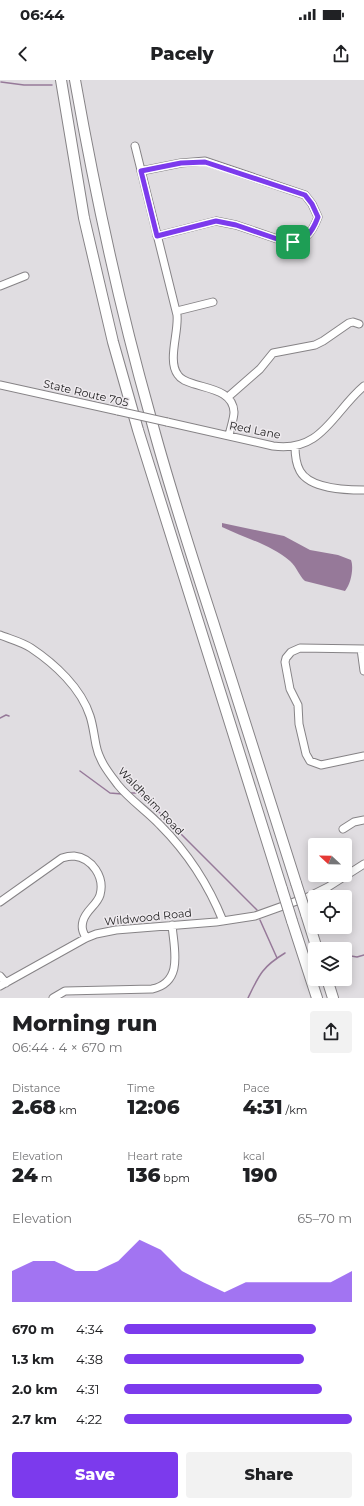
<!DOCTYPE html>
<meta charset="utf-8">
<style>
body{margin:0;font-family:Montserrat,sans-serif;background:#f2f2f2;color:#202124;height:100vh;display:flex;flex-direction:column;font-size:15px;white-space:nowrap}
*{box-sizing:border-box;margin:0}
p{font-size:13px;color:#757577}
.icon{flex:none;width:22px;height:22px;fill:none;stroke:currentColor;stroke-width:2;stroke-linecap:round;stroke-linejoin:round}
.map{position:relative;height:918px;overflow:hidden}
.sheet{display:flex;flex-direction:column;background:#fff;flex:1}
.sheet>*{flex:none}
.needle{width:26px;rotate:292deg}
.buttons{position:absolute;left:308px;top:758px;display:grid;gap:8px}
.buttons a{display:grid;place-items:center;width:44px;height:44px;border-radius:4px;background:#fff;box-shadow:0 2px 10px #0003;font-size:20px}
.pin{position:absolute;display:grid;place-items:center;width:34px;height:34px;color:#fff;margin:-17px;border-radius:8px;box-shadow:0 2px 6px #0006}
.round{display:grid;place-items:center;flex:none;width:42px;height:42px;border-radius:4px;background:#f2f2f2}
.overview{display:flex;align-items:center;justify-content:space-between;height:68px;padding:0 12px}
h1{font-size:22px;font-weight:800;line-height:30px}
.figures{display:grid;grid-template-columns:repeat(3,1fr);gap:6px;height:68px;padding:4px 12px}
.figures div{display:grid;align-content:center}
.figures b{font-size:20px;font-weight:800}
.figures small{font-size:11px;font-weight:400}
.figures p{font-size:11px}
.chart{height:112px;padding:8px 12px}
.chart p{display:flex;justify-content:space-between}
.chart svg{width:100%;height:72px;margin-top:4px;fill:#7c3aed;opacity:.7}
.primary-button{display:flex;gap:8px;margin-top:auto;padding:8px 12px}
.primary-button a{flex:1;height:46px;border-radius:4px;background:#7c3aed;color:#fff;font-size:16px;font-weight:800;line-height:46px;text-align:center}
.primary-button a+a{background:#f2f2f2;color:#202124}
ul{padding:0 12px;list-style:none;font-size:13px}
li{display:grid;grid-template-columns:64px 48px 1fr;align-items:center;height:30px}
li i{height:10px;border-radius:5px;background:#7c3aed}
.status{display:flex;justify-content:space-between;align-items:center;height:28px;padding:0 20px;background:#fff;direction:ltr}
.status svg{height:11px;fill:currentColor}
header{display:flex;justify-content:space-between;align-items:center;height:52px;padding:0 12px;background:#fff;font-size:18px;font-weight:800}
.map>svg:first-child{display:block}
.water{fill:#967999}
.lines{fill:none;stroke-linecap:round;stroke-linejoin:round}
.stream{stroke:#967999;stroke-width:1.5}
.minor-casing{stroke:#868386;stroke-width:9}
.highway-casing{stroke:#868386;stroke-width:12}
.minor{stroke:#fff;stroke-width:7}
.highway{stroke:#fff;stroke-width:10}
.minor-bridge-casing{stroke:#868386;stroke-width:9;stroke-linecap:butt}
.highway-bridge-casing{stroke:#868386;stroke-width:12;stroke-linecap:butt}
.minor-bridge{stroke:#fff;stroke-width:7}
.highway-bridge{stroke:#fff;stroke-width:10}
.route-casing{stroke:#fff;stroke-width:8}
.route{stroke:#7c3aed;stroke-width:5}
.labels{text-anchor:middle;stroke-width:3;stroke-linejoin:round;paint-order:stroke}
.street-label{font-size:11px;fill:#1d1c1d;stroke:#eeeaee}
</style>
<div class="status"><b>06:44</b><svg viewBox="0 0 49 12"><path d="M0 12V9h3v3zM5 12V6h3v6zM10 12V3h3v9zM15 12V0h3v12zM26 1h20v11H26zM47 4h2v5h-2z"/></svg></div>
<header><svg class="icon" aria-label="back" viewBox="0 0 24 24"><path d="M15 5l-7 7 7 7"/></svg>Pacely<svg class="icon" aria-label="share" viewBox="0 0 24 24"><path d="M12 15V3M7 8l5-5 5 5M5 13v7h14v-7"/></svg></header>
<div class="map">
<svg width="364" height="918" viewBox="0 0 364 918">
<rect width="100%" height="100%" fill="#e0dde1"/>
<!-- water -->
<path class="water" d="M222 443 284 456 310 470 338 475 351 480C354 488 351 504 345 511L305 501C299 496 297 487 290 481 271 465 245 458 222 447Z"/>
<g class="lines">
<!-- stream -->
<path class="stream" d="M1 2 24 5H52
M0 638 6 635 9 636
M80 691 110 713 122 714
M130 713H139L144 717 257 830
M260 840 277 878
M345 875 357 877 364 875
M248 918C259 895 262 887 285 873"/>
<defs>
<path id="minor" d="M135 66 177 235C179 252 167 281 178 295 181 300 188 302 194 304 209 309 233 311 234 332 234 339 230 349 229 356
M141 91 181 83 205 81 305 115 312 124 318 137C312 153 304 164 286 162L236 145 216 141 157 156
M0 206 25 196
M177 231 213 222
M0 305 118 331
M228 317 260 289 273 273 315 265 323 261 349 243 353 242 359 244
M167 342 273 366C322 373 333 332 364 306
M295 366C295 374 296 384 300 391 310 409 345 410 364 410
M0 555C10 559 22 562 31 568 55 584 81 608 90 636 93 645 94 655 96 665 99 681 109 693 118 705 130 720 147 731 160 745 187 772 209 806 223 841
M361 569 364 591
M364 569 300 568 291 572 286 578 285 582 290 609 298 625 299 644 306 674 310 681 321 685 364 676
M343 749 354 742 364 740
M0 822 62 778C65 777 70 776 74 776 92 778 105 797 100 815 97 825 86 830 83 841 81 848 83 852 86 858
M0 896 6 903
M0 906 86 858 96 854 116 850 216 842 255 836 308 817 328 807 364 784
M53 918 65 911 152 909C184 902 174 869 172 845"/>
<path id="highway" d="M61 0 84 138 113 262 138 350 282 809
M75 0C95 113 119 225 150 335 169 407 192 477 215 548 242 633 269 718 296 803
M306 834 317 869
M292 841 317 918
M327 899 333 918"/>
</defs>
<!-- minor casing -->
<use href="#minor" class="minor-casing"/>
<!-- highway casing -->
<use href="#highway" class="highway-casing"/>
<!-- minor -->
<use href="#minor" class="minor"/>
<!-- highway -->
<use href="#highway" class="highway"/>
<defs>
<path id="minor-bridge" d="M118 331 167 342"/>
<path id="highway-bridge" d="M296 803 306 834
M282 809 292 841"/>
</defs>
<!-- minor-bridge casing -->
<use href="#minor-bridge" class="minor-bridge-casing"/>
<!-- highway-bridge casing -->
<use href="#highway-bridge" class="highway-bridge-casing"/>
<!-- minor-bridge -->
<use href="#minor-bridge" class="minor-bridge"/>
<!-- highway-bridge -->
<use href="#highway-bridge" class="highway-bridge"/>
</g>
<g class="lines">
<defs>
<path id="route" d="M205 82 305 115 312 124 318 137C312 153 304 164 286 162L236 145 216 141 157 156 141 91 181 83Z"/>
</defs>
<!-- route casing -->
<use href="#route" class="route-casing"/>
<!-- route -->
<use href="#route" class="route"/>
</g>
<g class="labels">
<!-- street labels -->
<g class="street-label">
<text transform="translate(86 313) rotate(13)" y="4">State Route 705</text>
<text transform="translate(255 350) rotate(11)" y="4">Red Lane</text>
<text transform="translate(151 721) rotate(46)" y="4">Waldheim Road</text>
<text transform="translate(148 837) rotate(-6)" y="4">Wildwood Road</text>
</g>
</g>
</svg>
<div class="buttons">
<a><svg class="needle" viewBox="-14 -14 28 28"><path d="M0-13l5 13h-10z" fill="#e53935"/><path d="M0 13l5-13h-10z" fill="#757577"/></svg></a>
<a><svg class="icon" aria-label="locate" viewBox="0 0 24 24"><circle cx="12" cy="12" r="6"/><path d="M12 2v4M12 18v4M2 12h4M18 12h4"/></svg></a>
<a><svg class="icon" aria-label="layers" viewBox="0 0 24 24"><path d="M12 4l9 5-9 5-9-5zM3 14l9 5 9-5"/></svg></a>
</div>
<div class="pin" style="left:293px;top:162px;background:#1e9e55"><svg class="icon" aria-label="arrive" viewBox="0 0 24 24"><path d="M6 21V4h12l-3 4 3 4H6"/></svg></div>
</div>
<section class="sheet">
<div class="overview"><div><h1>Morning run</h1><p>06:44 · 4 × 670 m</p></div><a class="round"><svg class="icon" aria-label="share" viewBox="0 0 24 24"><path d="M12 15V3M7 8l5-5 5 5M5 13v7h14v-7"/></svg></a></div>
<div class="figures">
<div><p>Distance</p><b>2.68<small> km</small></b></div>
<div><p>Time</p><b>12:06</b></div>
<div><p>Pace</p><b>4:31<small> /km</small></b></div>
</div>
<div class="figures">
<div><p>Elevation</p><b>24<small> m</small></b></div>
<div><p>Heart rate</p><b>136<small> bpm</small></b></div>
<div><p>kcal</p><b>190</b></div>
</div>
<div class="chart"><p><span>Elevation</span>65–70 m</p>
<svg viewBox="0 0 160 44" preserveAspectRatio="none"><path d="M0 44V25L10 19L20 19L30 25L40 25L50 19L60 6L70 12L80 25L90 32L100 38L110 32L120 32L130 32L140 32L150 32L160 25V44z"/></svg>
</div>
<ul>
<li><b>670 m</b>4:34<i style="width:84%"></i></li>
<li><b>1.3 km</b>4:38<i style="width:79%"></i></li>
<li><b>2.0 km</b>4:31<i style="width:87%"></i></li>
<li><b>2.7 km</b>4:22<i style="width:100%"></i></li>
</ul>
<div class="primary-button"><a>Save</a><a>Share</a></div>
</section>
